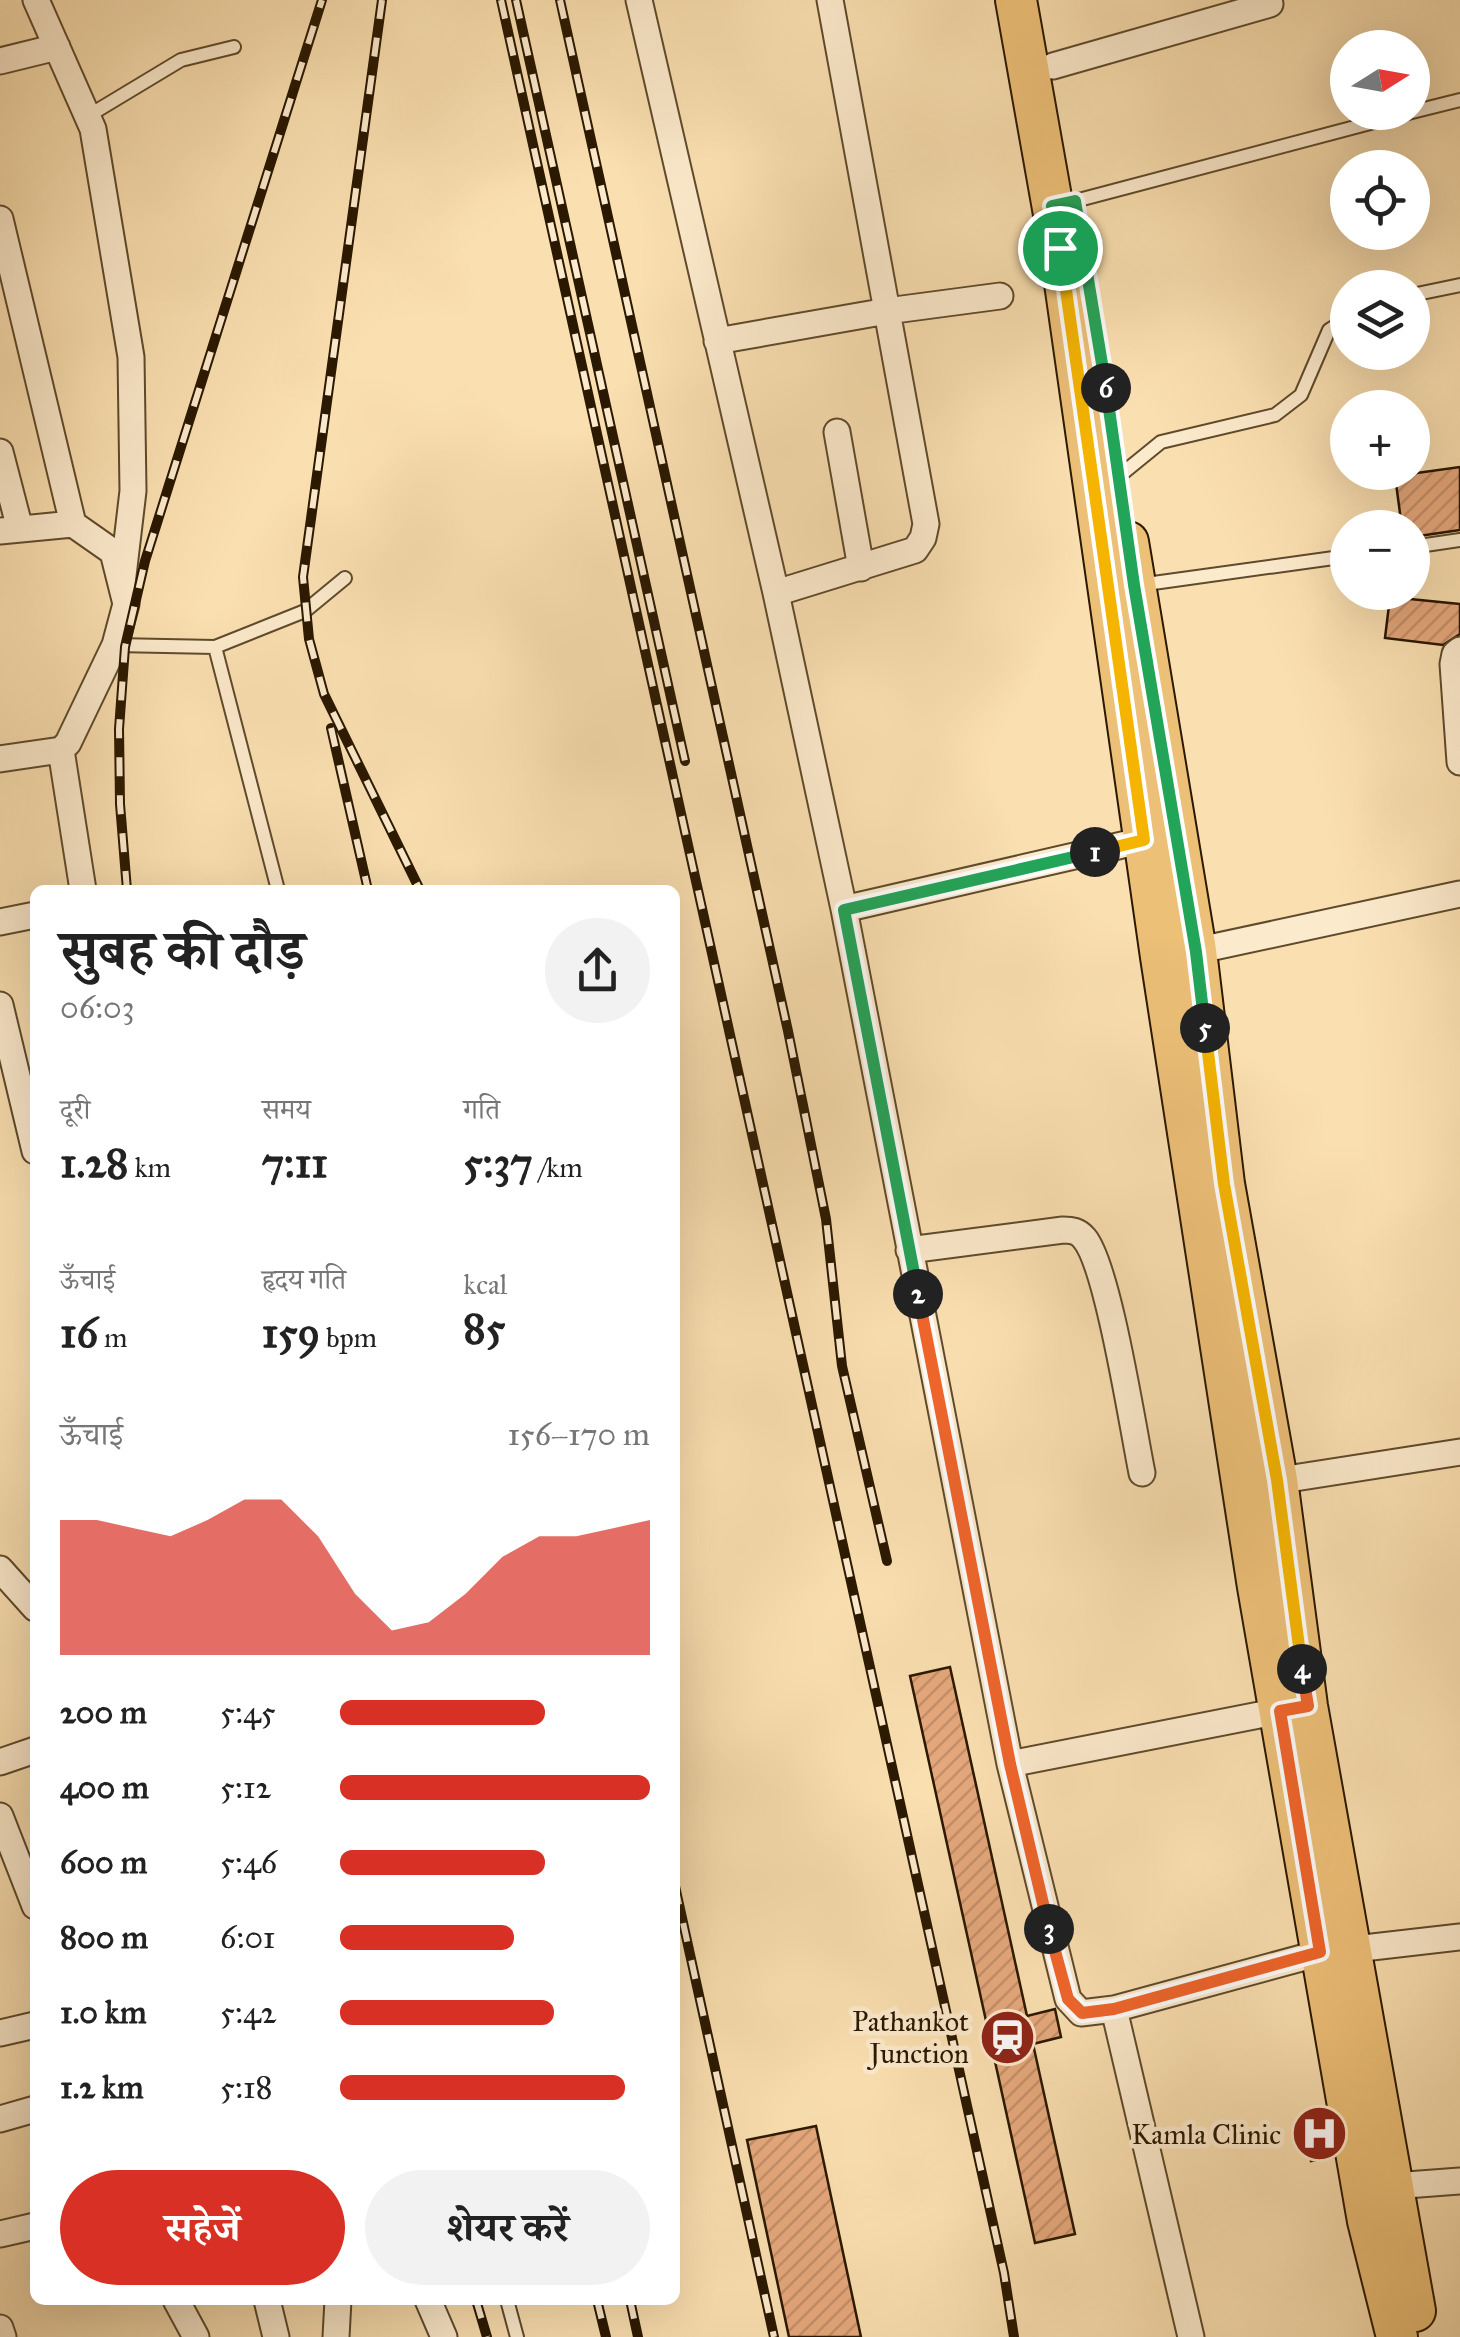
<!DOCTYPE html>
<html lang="hi">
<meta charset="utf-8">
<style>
body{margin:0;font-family:"IM FELL Great Primer","Noto Serif Devanagari",serif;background:#f2f2f2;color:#222;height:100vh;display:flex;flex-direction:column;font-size:38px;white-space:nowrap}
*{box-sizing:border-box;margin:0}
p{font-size:32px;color:#767676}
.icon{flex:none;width:55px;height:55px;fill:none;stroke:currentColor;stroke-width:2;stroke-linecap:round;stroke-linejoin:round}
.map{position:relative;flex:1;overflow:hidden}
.details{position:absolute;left:30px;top:885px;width:650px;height:1420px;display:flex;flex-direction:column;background:#fff;border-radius:15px;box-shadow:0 10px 40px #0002}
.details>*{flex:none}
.needle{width:65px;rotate:79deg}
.controls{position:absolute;left:1330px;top:30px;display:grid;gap:20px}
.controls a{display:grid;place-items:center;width:100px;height:100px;border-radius:50%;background:#fff;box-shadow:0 10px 40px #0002;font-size:50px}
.pin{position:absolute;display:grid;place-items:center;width:85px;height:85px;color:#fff;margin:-42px;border:5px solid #fff;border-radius:50%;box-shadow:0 2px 10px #0007}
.km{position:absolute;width:50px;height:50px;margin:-25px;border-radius:50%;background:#222;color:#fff;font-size:28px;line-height:50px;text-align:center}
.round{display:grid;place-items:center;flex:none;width:105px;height:105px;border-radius:52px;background:#f2f2f2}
.headline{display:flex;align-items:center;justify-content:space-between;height:170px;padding:0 30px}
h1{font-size:55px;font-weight:700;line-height:75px}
.metrics{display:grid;grid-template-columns:repeat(3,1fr);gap:15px;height:170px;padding:10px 30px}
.metrics div{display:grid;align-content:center}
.metrics b{font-size:42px;font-weight:700}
.metrics small{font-size:28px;font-weight:400}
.metrics p{font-size:28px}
.chart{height:280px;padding:20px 30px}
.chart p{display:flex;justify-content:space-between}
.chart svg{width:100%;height:180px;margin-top:10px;fill:#d93025;opacity:.7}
.button{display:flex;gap:20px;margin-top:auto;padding:20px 30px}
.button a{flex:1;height:115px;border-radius:60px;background:#d93025;color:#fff;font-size:40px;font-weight:700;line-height:115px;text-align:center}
.button a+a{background:#f2f2f2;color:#222}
ul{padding:0 30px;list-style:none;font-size:32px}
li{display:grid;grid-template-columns:160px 120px 1fr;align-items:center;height:75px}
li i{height:25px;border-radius:12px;background:#d93025}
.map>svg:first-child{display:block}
.building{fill:url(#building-hatch);stroke:#2a1800;stroke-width:2.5}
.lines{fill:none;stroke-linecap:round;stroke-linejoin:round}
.lane-casing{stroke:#5e4a2c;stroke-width:16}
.street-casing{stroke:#5e4a2c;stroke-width:29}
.primary-casing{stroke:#2a1800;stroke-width:44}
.lane{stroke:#fceacc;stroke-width:12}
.street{stroke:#fceacc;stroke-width:25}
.primary{stroke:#edc078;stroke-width:40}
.rail-casing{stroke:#2a1800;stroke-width:10}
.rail{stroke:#fceacc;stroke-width:6;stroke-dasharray:19;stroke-linecap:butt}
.split-1-casing{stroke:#fff;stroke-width:20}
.split-2-casing{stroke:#fff;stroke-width:20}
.split-3-casing{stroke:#fff;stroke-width:20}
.split-4-casing{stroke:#fff;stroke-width:20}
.split-5-casing{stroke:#fff;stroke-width:20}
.split-6-casing{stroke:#fff;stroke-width:20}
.split-7-casing{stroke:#fff;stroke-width:20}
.split-1{stroke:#f5b400;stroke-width:12}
.split-2{stroke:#22a559;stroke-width:12}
.split-3{stroke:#f0652b;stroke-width:12}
.split-4{stroke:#f0652b;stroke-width:12}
.split-5{stroke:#f5b400;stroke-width:12}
.split-6{stroke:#22a559;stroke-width:12}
.split-7{stroke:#22a559;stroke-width:12}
.labels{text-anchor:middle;stroke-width:9;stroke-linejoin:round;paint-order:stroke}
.poi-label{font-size:28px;fill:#2a1800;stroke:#fceacc;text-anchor:end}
</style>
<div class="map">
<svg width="1460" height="2337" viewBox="0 0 1460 2337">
<defs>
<pattern id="building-hatch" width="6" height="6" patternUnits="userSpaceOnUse" patternTransform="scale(2.5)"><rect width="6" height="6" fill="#e5a87c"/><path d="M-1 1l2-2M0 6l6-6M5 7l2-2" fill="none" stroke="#c59069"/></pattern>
</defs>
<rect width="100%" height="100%" fill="#fadfb0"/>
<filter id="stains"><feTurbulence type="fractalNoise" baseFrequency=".002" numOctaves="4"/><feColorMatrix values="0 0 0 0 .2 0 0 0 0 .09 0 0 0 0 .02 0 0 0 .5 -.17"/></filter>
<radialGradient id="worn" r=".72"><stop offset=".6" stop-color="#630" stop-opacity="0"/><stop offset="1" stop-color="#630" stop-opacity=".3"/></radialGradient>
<!-- building -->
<path class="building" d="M1460 467V530L1412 537V528H1402L1395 476Z
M1390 597 1460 604V634L1443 645 1385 638Z
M950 1667 1027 2016 1055 2009 1061 2037 1033 2044 1075 2234 1035 2243 910 1676Z
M1325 2113 1333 2157 1311 2161 1304 2117Z
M816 2126 861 2337H789L747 2140Z"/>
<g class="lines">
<defs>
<path id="lane" d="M1412 112 1460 100
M88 116 181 60 234 47
M1056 206 1412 112
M1412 295 1460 285
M1100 484 1118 477 1161 442 1275 415 1301 395 1329 330 1348 318
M1412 547 1460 540
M1139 585 1348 556
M115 645 215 647 305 611 345 578
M215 647 278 890
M507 2300 517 2337"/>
<path id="street" d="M36 0 93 129 131 357 133 491 122 584
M639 0 776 593 844 909 1010 1764 1068 1999 1081 2013 1114 2009 1320 1953 1460 1937
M0 61 57 47
M1053 66 1270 4
M0 219 73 524 0 531
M717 341 887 311 1000 296
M837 432 861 568
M0 452 20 529
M776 593 915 550 923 538 926 524 830 0
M1460 650 1455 654 1453 664 1460 762
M61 750 83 890
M0 759 61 750 68 743 115 645 126 604 113 552 73 524
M844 909 1144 840
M0 922 35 915
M1181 954 1460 894
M0 1005 35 1151
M909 1250 1063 1230C1072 1230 1078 1231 1084 1238 1108 1265 1133 1429 1142 1473
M1262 1483 1460 1452
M0 1569 35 1608
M0 1762 35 1750
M1010 1764 1290 1709
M0 1816 35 1906
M1114 2009 1191 2337
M0 2033 35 2025
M0 2119 35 2109
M1380 2187 1460 2181
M0 2234 35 2226
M176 2300 196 2337
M267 2300 276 2337
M428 2300 444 2337
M0 2328 3 2337
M336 2337 338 2300"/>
<path id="primary" d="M1016 0 1060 248 1161 957 1258 1587 1368 2221 1397 2337
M1128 542 1196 951 1224 1184 1277 1480 1307 1706 1415 2311"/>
</defs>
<!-- lane casing -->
<use href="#lane" class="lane-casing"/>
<!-- street casing -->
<use href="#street" class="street-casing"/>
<!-- primary casing -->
<use href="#primary" class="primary-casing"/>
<!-- lane -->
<use href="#lane" class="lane"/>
<!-- street -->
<use href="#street" class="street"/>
<!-- primary -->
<use href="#primary" class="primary"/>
<defs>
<path id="rail" d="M382 0 303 577 309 639 324 694 420 890
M501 0 1004 2273 1014 2337
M516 0 685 761
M560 0 788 1031 826 1219 842 1366 887 1561
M331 728 368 890
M127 890 120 804 119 729 125 647 145 561 322 0
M675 1886 774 2337
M476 2300 487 2337
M597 2300 606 2337
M630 2300 638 2337"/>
</defs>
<!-- rail casing -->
<use href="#rail" class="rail-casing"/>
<!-- rail -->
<use href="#rail" class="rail"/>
</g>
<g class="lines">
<defs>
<path id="split-1" d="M1060 248 1144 840 1095 852"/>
<path id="split-2" d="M918 1294 844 910 1095 852"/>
<path id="split-3" d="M918 1294 1010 1764 1049 1929"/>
<path id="split-4" d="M1049 1929 1068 1999 1082 2013 1114 2009 1320 1952 1280 1711 1308 1706 1302 1669"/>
<path id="split-5" d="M1205 1028 1224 1184 1277 1480 1302 1669"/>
<path id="split-6" d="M1106 388 1134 585 1196 952 1205 1028"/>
<path id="split-7" d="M1060 248 1052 206 1075 201 1106 388"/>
</defs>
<!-- split-1 casing -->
<use href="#split-1" class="split-1-casing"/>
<!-- split-2 casing -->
<use href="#split-2" class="split-2-casing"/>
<!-- split-3 casing -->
<use href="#split-3" class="split-3-casing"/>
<!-- split-4 casing -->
<use href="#split-4" class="split-4-casing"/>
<!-- split-5 casing -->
<use href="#split-5" class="split-5-casing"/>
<!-- split-6 casing -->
<use href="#split-6" class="split-6-casing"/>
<!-- split-7 casing -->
<use href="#split-7" class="split-7-casing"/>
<!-- split-1 -->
<use href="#split-1" class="split-1"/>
<!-- split-2 -->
<use href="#split-2" class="split-2"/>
<!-- split-3 -->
<use href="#split-3" class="split-3"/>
<!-- split-4 -->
<use href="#split-4" class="split-4"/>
<!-- split-5 -->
<use href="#split-5" class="split-5"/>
<!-- split-6 -->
<use href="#split-6" class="split-6"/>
<!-- split-7 -->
<use href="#split-7" class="split-7"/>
</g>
<!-- icons -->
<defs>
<symbol id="station-disc" viewBox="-11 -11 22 22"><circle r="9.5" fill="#8f2418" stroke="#fceacc"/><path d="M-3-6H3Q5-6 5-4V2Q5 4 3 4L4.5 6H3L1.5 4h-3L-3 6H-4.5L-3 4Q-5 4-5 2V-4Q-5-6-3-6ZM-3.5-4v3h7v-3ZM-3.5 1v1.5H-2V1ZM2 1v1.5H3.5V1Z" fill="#fff"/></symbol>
<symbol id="hospital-disc" viewBox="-11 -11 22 22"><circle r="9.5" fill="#8f2418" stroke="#fceacc"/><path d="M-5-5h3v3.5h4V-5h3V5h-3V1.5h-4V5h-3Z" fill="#fff"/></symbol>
</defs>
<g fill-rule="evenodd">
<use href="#station-disc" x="976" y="2006" width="63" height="63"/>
<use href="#hospital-disc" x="1288" y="2102" width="63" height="63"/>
</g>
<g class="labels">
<!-- poi labels -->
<g class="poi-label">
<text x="969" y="2031">Pathankot<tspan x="969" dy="32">Junction</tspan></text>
<text x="1281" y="2144">Kamla Clinic</text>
</g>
</g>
<rect width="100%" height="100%" filter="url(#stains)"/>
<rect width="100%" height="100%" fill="url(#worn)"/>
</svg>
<div class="controls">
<a><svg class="needle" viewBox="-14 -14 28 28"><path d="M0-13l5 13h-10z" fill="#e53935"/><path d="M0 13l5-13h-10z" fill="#767676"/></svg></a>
<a><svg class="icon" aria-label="locate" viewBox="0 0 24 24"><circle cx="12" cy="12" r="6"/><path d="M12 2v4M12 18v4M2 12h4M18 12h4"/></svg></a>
<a><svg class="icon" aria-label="layers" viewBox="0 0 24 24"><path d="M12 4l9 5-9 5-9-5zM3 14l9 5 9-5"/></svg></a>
<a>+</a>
<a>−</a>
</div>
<div class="pin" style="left:1060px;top:248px;background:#1e9e55"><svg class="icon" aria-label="arrive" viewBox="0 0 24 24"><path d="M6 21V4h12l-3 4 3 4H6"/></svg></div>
<b class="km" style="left:1095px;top:852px">1</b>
<b class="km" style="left:918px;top:1294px">2</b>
<b class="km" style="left:1049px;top:1929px">3</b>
<b class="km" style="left:1302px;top:1669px">4</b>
<b class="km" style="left:1205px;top:1028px">5</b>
<b class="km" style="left:1106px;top:388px">6</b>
<section class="details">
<div class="headline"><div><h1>सुबह की दौड़</h1><p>06:03</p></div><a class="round"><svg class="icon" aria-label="share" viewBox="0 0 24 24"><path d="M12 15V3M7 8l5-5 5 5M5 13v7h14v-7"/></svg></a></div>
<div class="metrics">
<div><p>दूरी</p><b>1.28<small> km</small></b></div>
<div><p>समय</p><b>7:11</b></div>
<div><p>गति</p><b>5:37<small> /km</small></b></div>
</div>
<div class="metrics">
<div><p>ऊँचाई</p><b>16<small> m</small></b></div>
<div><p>हृदय गति</p><b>159<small> bpm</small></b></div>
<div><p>kcal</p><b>85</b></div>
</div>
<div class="chart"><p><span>ऊँचाई</span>156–170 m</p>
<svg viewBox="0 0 160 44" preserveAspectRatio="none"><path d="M0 44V11L10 11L20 13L30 15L40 11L50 6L60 6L70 15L80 29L90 38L100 36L110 29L120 20L130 15L140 15L150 13L160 11V44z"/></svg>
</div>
<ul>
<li><b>200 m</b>5:45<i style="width:66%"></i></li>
<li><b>400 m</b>5:12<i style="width:100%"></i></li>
<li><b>600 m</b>5:46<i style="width:66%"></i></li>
<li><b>800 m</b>6:01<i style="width:56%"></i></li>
<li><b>1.0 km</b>5:42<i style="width:69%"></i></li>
<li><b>1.2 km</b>5:18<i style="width:92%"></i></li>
</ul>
<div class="button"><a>सहेजें</a><a>शेयर करें</a></div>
</section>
</div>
